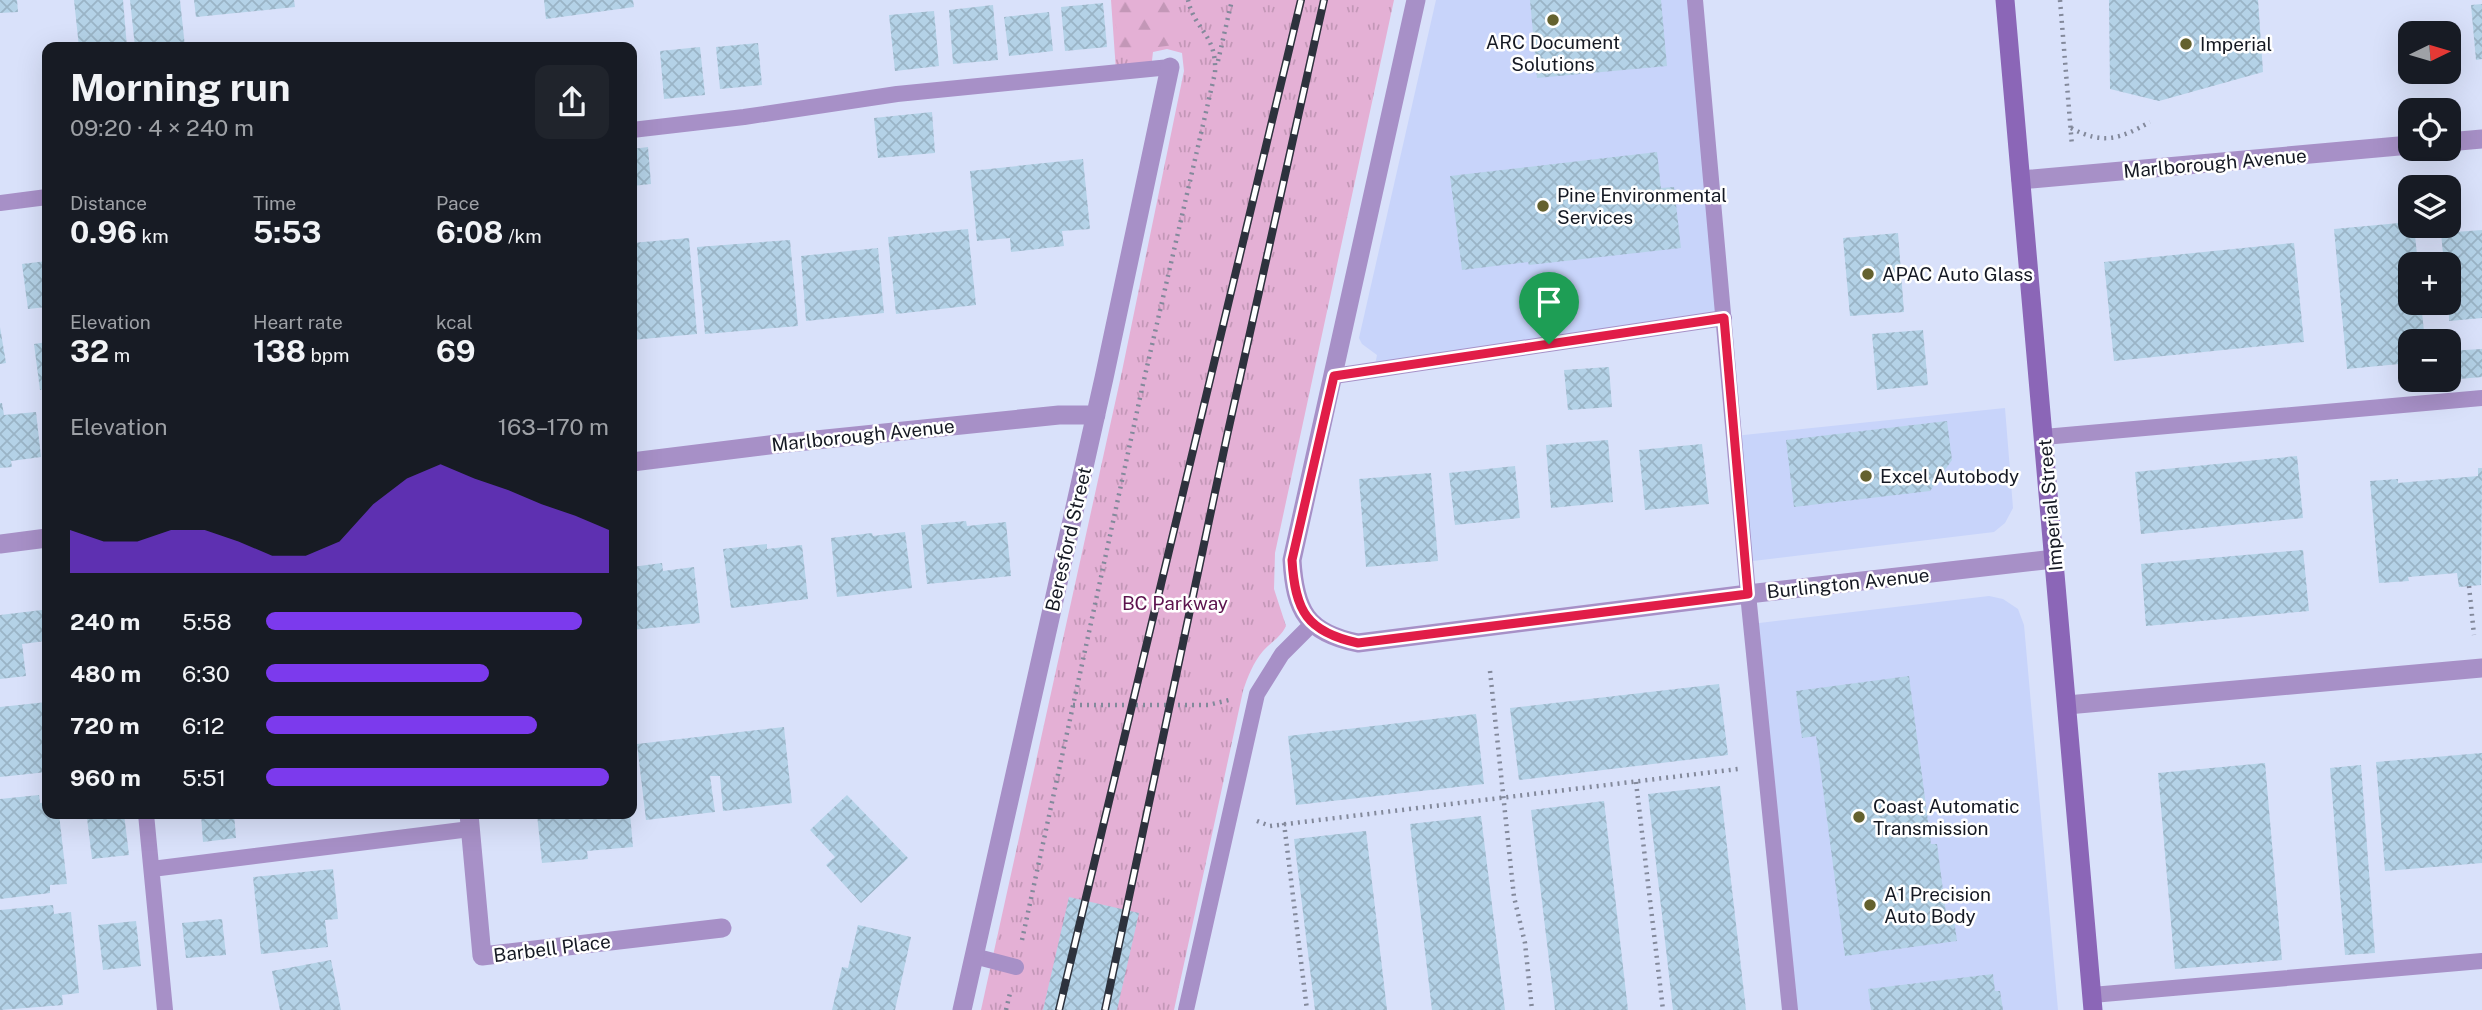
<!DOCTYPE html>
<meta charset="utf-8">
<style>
body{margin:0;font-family:"Public Sans",sans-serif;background:#20242c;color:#f1f3f6;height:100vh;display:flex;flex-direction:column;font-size:26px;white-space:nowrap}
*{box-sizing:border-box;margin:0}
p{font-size:23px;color:#9ea1a6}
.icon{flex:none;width:38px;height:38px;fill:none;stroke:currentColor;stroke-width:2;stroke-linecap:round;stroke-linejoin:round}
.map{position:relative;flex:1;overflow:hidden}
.sheet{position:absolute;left:42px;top:42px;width:595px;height:777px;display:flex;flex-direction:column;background:#171b24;border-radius:14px;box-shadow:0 7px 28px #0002}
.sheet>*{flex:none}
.needle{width:46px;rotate:85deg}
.buttons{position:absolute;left:2398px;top:21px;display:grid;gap:14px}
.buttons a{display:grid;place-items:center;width:63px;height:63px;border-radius:14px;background:#171b24;box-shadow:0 7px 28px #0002;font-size:35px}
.pin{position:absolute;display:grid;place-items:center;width:60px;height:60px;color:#fff;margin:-72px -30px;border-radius:50% 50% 50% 0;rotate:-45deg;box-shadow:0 0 7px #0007}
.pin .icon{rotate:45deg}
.round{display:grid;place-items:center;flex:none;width:74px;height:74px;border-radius:14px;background:#20242c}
.summary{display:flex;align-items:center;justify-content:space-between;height:119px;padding:0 28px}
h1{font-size:38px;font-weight:700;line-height:52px}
.metrics{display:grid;grid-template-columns:repeat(3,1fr);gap:10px;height:119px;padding:7px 28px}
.metrics div{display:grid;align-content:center}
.metrics b{font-size:30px;font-weight:700}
.metrics small{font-size:19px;font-weight:400}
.metrics p{font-size:19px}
.chart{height:196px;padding:14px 28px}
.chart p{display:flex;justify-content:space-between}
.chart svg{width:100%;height:126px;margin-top:7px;fill:#7c3aed;opacity:.7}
ul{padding:0 28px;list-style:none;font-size:23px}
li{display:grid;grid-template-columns:112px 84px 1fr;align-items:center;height:52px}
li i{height:18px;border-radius:9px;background:#7c3aed}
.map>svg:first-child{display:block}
.built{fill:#c8d4fa}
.grass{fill:url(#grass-tufts)}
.forest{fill:url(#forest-firs)}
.building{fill:url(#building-cross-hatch)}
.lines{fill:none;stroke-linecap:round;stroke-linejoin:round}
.path{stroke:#83899b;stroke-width:4.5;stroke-dasharray:2 5;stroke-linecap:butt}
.service{stroke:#a790c7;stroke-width:16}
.minor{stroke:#a790c7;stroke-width:19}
.tertiary{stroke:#a790c7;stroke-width:19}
.secondary{stroke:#8b66b7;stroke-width:19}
.rail-casing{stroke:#2d323d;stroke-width:8}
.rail{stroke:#fff;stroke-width:5;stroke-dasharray:16;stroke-linecap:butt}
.route-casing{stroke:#fff;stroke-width:14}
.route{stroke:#e11d48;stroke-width:9}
.poi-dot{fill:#64612e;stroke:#fff;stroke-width:2.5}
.labels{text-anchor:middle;stroke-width:5;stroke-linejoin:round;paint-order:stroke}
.poi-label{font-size:19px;fill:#151923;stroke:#fff;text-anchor:start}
.street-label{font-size:19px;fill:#151923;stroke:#fff}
.park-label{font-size:19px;fill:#5c134e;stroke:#fff}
</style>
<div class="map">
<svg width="2482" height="1010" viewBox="0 0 2482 1010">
<defs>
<pattern id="grass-tufts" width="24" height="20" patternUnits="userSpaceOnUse" patternTransform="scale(1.75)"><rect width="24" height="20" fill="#e4b0d5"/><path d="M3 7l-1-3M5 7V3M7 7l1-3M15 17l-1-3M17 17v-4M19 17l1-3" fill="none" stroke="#c397b7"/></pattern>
<pattern id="forest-firs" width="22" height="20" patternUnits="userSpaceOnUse" patternTransform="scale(1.75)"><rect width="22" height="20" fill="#e4b0d5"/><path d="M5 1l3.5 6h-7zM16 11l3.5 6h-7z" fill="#c397b7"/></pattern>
<pattern id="building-cross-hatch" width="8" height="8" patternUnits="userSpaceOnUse" patternTransform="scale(1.75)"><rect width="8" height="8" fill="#b4d2e7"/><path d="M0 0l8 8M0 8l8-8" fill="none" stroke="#9ab4c6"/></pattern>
</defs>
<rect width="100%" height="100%" fill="#d9e1fa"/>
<!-- built -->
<path class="built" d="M1436 0H1695L1724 318 1374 370 1377 355 1362 344 1359 338Z
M2005 408 2013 508 2005 523 1994 532 1745 562 1734 436Z
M1989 596 2003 599 2018 609 2024 625 2058 1010H1790L1751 624Z"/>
<!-- grass -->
<path class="grass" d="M1111 0H1394L1275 553 1274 589 1286 626C1281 637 1271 642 1263 651 1253 663 1248 676 1243 691L1174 1010H981L1121 376 1184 71 1182 53 1167 49 1153 52 1151 69 1116 71Z"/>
<!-- forest -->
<path class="forest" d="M1113 0H1173L1174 45 1119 52Z"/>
<!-- building -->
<path class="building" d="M0 0H17L18 12 0 13Z
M74 0H123L127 47H79Z
M130 0H180L185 47H135Z
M194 0H294L295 7 196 17Z
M544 0H633L634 7 546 19Z
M1530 0H1661L1667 66 1537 78Z
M2109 0H2258L2263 72 2159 101 2110 89Z
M1103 3 1107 47 1065 51 1061 7Z
M2482 4V59L2476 60 2471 5Z
M993 5 998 60 953 64 949 10Z
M934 11 939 66 895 71 889 15Z
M1049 12 1053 51 1009 56 1004 17Z
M758 43 762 85 720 89 716 47Z
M700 47 705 95 664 99 660 51Z
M932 112 935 153 878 158 874 118Z
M648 147 651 184 632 186V149Z
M1657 152 1661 188 1674 187 1681 248 1529 265 1528 262 1462 270 1450 176Z
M1083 159 1090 229 1062 231 1064 246 1011 252 1010 238 977 241 970 171Z
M2410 222V226H2414L2418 264H2410V303H2421L2425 341H2410V363L2347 369 2334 229Z
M968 229 976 305 896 314 888 237Z
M2482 230V318L2449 321 2448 264H2444L2441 233Z
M1898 233 1904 312 1850 316 1843 238Z
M689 238 697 334 632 340V243Z
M790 240 798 326 705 334 697 247Z
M2294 243 2304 342 2114 361 2104 262Z
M878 248 884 313 806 321 801 256Z
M47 261V307L28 309 22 264Z
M0 327 6 363 0 364Z
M1923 330 1928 385 1877 390 1872 334Z
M47 342V389L40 390 34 344Z
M2482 349V377L2448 380V351Z
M1609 367 1612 407 1568 410 1564 370Z
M0 403H2L4 415 36 412 41 457 11 461 12 467 0 468Z
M1947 421 1952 460 1930 491 1794 507 1786 440Z
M1608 440 1613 502 1551 508 1546 445Z
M1702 444 1709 504 1645 510 1639 450Z
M2297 456 2303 518 2141 534 2135 472Z
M1515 466 1520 518 1455 525 1449 473Z
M2478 468H2482L2481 585 2459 587 2457 573 2408 577 2409 581 2379 583 2370 481 2398 479V483L2478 476Z
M1431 473 1438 561 1366 567 1359 479Z
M966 521 967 526 1006 522 1011 576 927 584 921 525Z
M905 532 912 588 837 597 831 538 872 533 873 536Z
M767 544V549L802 545 808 599 731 608 723 549Z
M2303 550 2309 611 2146 626 2141 564Z
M662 563 663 571 694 567 700 623 632 630V567Z
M42 610 46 641 22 644 26 676 0 679V615Z
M1909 676 1931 844H1937L1946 913 1953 912 1957 941 1845 956 1816 736 1802 738 1796 691Z
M1719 684 1728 755 1519 780 1510 708Z
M47 702V772L0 777V707Z
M1476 714 1484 784 1296 805 1288 736Z
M784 727 792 803 723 811 720 776H710L715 812 646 820 637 744Z
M2482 753V863L2385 871 2376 762Z
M2265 763 2282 960 2175 969 2158 773Z
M2361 765 2375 953 2345 955 2330 768Z
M1720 786 1746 1010H1673L1648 794Z
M39 795 40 803 47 802V814H59L67 884 50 885V893L0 899V799Z
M847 795 908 858 861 903 826 865 835 857 810 830Z
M1604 801 1628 1010H1555L1531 810Z
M124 814 129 855 92 859 87 818Z
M201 814H234L236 838 203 842Z
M537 814H630L633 847 587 851 588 859 542 863Z
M1481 816 1505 1010H1432L1410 824Z
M1366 831 1387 1010H1315L1294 839Z
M333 869 338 919 325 920 328 947 261 954 253 877Z
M1069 897 1139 913 1117 1010H1043Z
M53 905 54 914 71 912 79 993 62 995 63 1005 0 1010V910Z
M222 919 226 955 186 958 182 923Z
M136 921 141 966 103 970 98 925Z
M858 925 911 937 895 1010H832L842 967 848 968Z
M331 960 341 1010H280L272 971Z
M1993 974 1995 991H2000L2003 1010H1871L1868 989Z"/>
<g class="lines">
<!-- path -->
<path class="path" d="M2060 0 2072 146
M1218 61 1232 0
M2071 128C2103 145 2120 139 2150 122
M2469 586 2474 635
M1490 671 1514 897 1525 943 1532 1010
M1073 705H1208L1229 700
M1636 782 1663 1010
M1257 821 1270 826 1738 769
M1284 823 1307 1010
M1022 940 1143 384 1215 73C1217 34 1195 31 1188 0
M1006 1010 1010 993"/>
<!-- service -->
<path class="service" d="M1695 0 1748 594 1790 1010
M632 130 744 117 897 94 1170 67
M0 203 47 197
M1334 376 1724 318
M2044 437 2482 398
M146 814 165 1010
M152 869 470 829
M974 956 1016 967
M2092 995 2482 961
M1186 1010 1257 694 1282 654 1312 624"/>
<!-- minor -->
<path class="minor" d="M1416 0 1292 560C1295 611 1307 633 1358 643L1748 594 2054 559
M632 462 777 444 1059 415H1096
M0 544 47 538
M2067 705 2482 668
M469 814 482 956 722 928
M962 1010 1104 378 1170 67"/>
<!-- tertiary -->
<path class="tertiary" d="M2448 142 2482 139
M2021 180 2410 145"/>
<!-- secondary -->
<path class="secondary" d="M2005 0 2093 1010"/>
<defs>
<path id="rail" d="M1059 1010 1301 0
M1105 1010 1227 436 1324 0"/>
</defs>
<!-- rail casing -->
<use href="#rail" class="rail-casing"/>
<!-- rail -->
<use href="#rail" class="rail"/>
</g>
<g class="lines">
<defs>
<path id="route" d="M1724 318 1748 594 1358 643C1307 632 1295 611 1292 560L1334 376Z"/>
</defs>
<!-- route casing -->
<use href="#route" class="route-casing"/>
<!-- route -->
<use href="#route" class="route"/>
</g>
<!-- markers -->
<g class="poi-dot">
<circle cx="1553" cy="20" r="7"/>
<circle cx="2186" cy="44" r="7"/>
<circle cx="1543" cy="206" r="7"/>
<circle cx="1868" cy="274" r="7"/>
<circle cx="1866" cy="476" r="7"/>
<circle cx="1859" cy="817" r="7"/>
<circle cx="1870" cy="905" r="7"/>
</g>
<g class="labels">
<!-- poi labels -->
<g class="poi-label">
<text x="1553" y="49" text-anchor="middle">ARC Document<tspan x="1553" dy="22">Solutions</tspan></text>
<text x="2200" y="51">Imperial</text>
<text x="1557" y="202">Pine Environmental<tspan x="1557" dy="22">Services</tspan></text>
<text x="1882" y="281">APAC Auto Glass</text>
<text x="1880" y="483">Excel Autobody</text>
<text x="1873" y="813">Coast Automatic<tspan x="1873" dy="22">Transmission</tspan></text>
<text x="1884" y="901">A1 Precision<tspan x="1884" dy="22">Auto Body</tspan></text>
</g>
<!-- street labels -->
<g class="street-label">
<text transform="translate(2215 163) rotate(-5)" y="7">Marlborough Avenue</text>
<text transform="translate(863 435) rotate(-6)" y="7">Marlborough Avenue</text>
<text transform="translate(2050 505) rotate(-95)" y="7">Imperial Street</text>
<text transform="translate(1068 539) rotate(-77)" y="7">Beresford Street</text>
<text transform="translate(1848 583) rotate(-6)" y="7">Burlington Avenue</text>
<text transform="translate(552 948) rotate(-7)" y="7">Barbell Place</text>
</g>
<!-- park labels -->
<g class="park-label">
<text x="1175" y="610">BC Parkway</text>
</g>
</g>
</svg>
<div class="buttons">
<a><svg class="needle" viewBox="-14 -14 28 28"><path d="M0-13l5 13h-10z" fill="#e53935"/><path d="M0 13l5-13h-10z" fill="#9ea1a6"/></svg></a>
<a><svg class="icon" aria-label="locate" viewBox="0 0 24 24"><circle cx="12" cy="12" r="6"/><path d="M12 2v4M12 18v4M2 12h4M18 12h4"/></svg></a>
<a><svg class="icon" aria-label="layers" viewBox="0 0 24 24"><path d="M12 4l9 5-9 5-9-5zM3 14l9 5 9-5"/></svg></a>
<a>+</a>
<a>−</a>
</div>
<div class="pin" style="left:1549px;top:344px;background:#1e9e55"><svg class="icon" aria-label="arrive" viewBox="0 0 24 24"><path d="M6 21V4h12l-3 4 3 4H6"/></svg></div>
<section class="sheet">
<div class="summary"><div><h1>Morning run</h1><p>09:20 · 4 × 240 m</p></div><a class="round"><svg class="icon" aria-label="share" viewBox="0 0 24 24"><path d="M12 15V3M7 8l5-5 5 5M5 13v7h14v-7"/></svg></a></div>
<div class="metrics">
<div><p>Distance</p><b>0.96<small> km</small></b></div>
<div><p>Time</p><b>5:53</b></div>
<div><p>Pace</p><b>6:08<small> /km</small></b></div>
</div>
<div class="metrics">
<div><p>Elevation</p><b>32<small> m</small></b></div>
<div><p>Heart rate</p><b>138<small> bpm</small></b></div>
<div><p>kcal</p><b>69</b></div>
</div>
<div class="chart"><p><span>Elevation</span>163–170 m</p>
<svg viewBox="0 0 160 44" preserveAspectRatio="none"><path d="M0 44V29L10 33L20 33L30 29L40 29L50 33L60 38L70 38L80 33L90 20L100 11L110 6L120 11L130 15L140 20L150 24L160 29V44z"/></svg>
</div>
<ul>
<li><b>240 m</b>5:58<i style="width:92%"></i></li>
<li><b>480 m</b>6:30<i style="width:65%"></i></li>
<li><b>720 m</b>6:12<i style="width:79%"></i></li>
<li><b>960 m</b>5:51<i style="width:100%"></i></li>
</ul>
</section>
</div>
